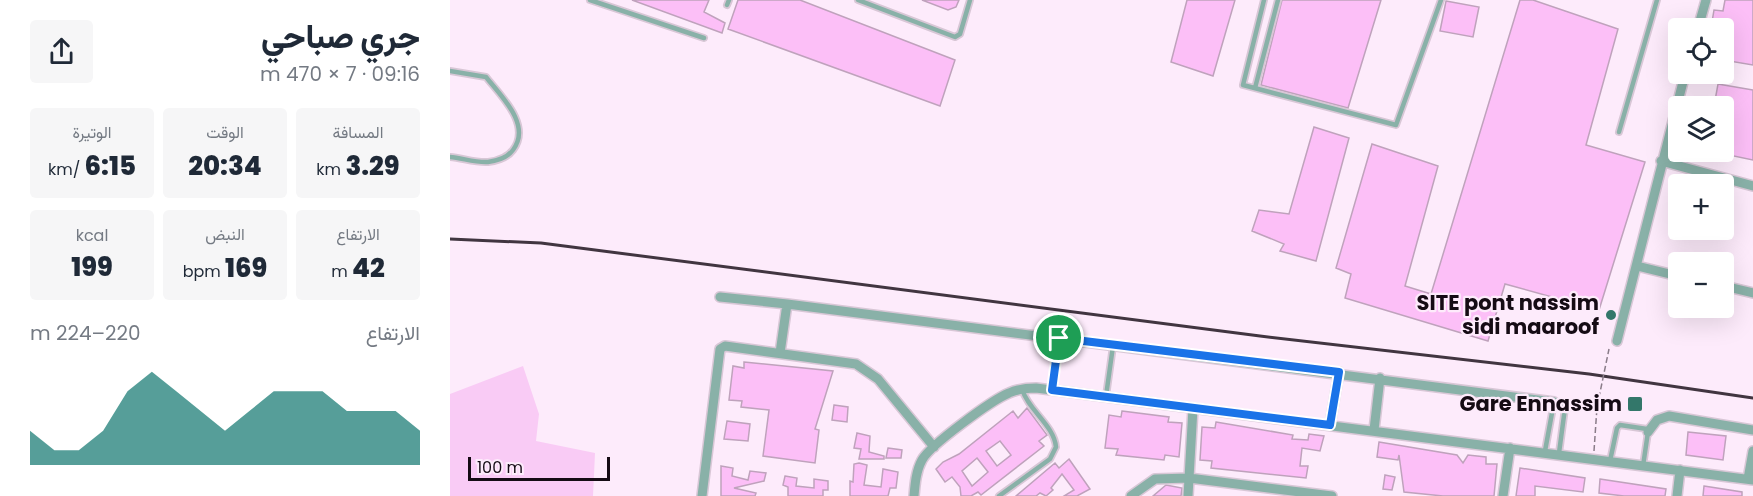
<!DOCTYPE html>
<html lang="ar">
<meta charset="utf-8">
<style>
body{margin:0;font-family:Poppins,Vazirmatn,sans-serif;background:#f6f6f7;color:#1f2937;direction:rtl;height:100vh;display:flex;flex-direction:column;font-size:22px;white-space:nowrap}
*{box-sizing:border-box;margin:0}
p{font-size:20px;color:#747a83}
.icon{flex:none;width:33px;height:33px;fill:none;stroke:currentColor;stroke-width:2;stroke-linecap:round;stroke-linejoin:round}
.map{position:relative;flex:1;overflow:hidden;direction:ltr}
.sheet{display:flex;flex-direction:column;background:#fff;width:450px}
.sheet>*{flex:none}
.fabs{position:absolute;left:1218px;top:18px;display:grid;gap:12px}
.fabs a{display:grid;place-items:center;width:66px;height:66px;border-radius:6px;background:#fff;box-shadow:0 6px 24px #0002;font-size:30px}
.scale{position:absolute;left:18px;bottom:15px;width:142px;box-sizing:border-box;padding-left:6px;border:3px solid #150b14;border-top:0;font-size:16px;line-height:21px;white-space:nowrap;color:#150b14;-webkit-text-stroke:4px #fdebfb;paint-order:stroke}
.pin{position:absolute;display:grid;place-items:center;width:51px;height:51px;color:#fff;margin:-26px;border:3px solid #fff;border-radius:50%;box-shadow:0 2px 6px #0007}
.round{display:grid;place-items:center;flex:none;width:63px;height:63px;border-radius:6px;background:#f6f6f7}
.headline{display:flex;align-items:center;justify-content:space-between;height:102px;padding:0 30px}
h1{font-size:33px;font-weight:800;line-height:45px}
.figures{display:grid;grid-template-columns:repeat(3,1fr);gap:9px;height:102px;padding:6px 30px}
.figures div{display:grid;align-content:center;border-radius:6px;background:#f6f6f7;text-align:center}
.figures b{font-size:26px;font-weight:800}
.figures small{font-size:16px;font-weight:400}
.figures p{font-size:16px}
.chart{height:168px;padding:12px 30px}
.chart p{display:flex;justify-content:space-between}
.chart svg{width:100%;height:108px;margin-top:6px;fill:#0f766e;opacity:.7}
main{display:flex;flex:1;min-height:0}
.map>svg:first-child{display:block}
.green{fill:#f9cbf5}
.building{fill:#fcbff7;stroke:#bfa2bc;stroke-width:1.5;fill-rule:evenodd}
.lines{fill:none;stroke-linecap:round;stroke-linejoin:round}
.service-casing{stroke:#d8c7d6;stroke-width:8}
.minor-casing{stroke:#d8c7d6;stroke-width:12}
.path{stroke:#8a7c89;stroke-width:1.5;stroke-dasharray:6 3;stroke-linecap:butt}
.service{stroke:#89b1a8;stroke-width:4.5}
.minor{stroke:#89b1a8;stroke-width:9}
.rail{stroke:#413540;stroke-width:3}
.path-bridge{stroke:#8a7c89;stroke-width:1.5;stroke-dasharray:6 3;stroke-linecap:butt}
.route-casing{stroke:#fff;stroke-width:12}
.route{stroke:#1a73e8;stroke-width:8}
.poi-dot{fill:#33776a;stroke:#fdebfb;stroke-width:2}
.labels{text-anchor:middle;stroke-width:4.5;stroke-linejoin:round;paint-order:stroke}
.poi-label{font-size:21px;font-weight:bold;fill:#150b14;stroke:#fdebfb;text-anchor:end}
</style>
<main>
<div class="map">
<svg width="1303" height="496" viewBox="0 0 1303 496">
<rect width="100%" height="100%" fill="#fdebfb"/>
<!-- green -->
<path class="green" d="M73 366 89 414 86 441 145 453 143 496H0V394Z"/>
<!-- building -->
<path class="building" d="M182 0H259L254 12 275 23 272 33Z
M288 0H350L505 60 490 106 278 29Z
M472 0H509L506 7 498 10Z
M737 0H785L763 76 721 62Z
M832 0H931L898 108 811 85Z
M1070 0H1083L1168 29 1136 145 1195 162 1149 310 1055 284 1038 341 895 298 901 274 886 268 922 144 988 166 955 286 981 294Z
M1275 0H1303V65L1279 61 1283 31 1261 28 1264 10 1273 11Z
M996 1 1029 7 1023 37 990 31Z
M1268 84 1303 90V160L1274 154V106H1264Z
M864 127 899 138 866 261 830 251 834 244 802 231 809 210 839 214Z
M294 362 383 371 365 429 369 430 365 463 313 456 319 410 291 407 292 401 279 400 283 366 294 368Z
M384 405 398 407 397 422 382 420Z
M577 408 597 435 589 441 594 446 531 495 528 492 521 496H511L510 487 502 477 495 482 486 469 493 462 509 454 563 411 568 418ZM550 441 561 455 547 466 536 451ZM527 458 538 472 522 486 512 471Z
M672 411 719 417 718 422 732 423 729 457 715 455 714 460 666 455 668 449 655 448 659 415 671 417Z
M277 421 300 424 298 441 274 439Z
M766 422 843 435 842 439 858 440 859 434 874 436 870 451 852 448 850 466H858L856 478 761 468 762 461 750 460 752 427 765 428Z
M1238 432 1276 436 1273 460 1236 455Z
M407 433 420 436 419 452 434 456V459H409L411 449 404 448Z
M929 442 1007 455 1013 463 1018 455 1036 457V464H1047L1044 496H993L954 492 949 455 948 460 927 457Z
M438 448 452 450 451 458H436Z
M619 459 640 489 627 496H614L624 490 612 474 601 488 603 490 596 496 590 493 586 496H566L605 463 609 468Z
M409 463 417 465 414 485 431 487 433 469 448 472 446 488H440L438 496H400V481L403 482 404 464Z
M271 466 283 468 282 476 298 480 300 471 316 473 314 481 284 488 306 493 305 496H271Z
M1070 468 1135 478 1133 492 1085 486V496H1066Z
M935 475 945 477 942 490 933 489Z
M335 476 347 478 346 486 364 488V479L378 481V490H373V496H338V487L333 485Z
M1150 479 1216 489 1215 496H1174L1149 493Z
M716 485 732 488 731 496H703Z
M1254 486 1292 492V496H1253Z"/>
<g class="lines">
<defs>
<path id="service" d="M140 0 254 38
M408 0 505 37 510 34 520 0
M814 0 793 85 946 125 991 0
M277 5 279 0
M0 71 36 77C51 96 82 125 63 150 57 158 47 161 38 162 26 163 12 158 0 157
M805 88 828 0
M1169 132 1207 0
M602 390 609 339
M656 396 663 346
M1095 451 1104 402 1115 408 1109 453
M1160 461 1167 428 1170 425 1197 429 1198 432 1193 466
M549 496 600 459 606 447C604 425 578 410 572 389"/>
<path id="minor" d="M1248 28 1256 0
M1211 161 1303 186
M1187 266 1228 276
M1274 286 1303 293
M270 297 337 304
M1167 341 1235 74
M330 353 337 304 1104 402
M880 425 889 372
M924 430 930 378
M1198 432 1207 420 1219 416 1303 430
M1298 479 1303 451
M252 496 270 349 275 346 406 364 428 379 484 447
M464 496C465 484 466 471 472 460 480 445 542 400 559 393 568 389 576 388 586 388L1303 480
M681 496 705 479 739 478 882 496
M738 496 743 408
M1053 496 1060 448
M1227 496 1230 470"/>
</defs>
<!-- service casing -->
<use href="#service" class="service-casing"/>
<!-- minor casing -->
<use href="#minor" class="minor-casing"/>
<!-- path -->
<path class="path" d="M1144 451 1147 407"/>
<!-- service -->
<use href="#service" class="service"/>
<!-- minor -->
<use href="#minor" class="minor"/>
<!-- rail -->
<path class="rail" d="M0 239 91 243 810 336 1139 374 1303 398"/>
<!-- path-bridge -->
<path class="path-bridge" d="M1147 407 1159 349"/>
</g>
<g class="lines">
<defs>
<path id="route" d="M609 338 889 372 880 425 602 390Z"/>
</defs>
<!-- route casing -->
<use href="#route" class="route-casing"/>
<!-- route -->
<use href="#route" class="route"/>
</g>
<!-- markers -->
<g class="poi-dot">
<circle cx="1161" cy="315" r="6"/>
<rect x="1177" y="396" width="16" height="16" rx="3"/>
</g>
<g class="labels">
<!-- poi labels -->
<g class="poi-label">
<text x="1149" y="310">SITE pont nassim<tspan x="1149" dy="24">sidi maaroof</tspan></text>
<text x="1172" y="411">Gare Ennassim</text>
</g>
</g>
</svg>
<div class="fabs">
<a><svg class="icon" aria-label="locate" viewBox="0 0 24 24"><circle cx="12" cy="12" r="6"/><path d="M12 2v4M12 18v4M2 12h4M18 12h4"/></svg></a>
<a><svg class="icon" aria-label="layers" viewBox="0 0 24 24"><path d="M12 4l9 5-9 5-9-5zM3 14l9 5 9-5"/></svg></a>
<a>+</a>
<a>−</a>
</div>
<div class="scale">100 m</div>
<div class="pin" style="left:609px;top:338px;background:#1e9e55"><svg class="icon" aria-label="arrive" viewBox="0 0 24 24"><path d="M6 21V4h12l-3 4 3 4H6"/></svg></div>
</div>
<section class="sheet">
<div class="headline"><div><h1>جري صباحي</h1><p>09:16 · 7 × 470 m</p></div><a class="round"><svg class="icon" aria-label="share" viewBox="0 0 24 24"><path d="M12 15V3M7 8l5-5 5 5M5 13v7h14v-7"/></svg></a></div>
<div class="figures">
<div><p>المسافة</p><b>3.29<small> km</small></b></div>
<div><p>الوقت</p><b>20:34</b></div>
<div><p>الوتيرة</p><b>6:15<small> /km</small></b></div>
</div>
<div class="figures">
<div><p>الارتفاع</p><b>42<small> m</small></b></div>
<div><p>النبض</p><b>169<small> bpm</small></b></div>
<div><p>kcal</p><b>199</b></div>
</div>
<div class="chart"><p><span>الارتفاع</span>220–224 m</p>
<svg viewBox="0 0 160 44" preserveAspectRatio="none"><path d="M0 44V30L10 38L20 38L30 30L40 14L50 6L60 14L70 22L80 30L90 22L100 14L110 14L120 14L130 22L140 22L150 22L160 30V44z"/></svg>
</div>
</section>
</main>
